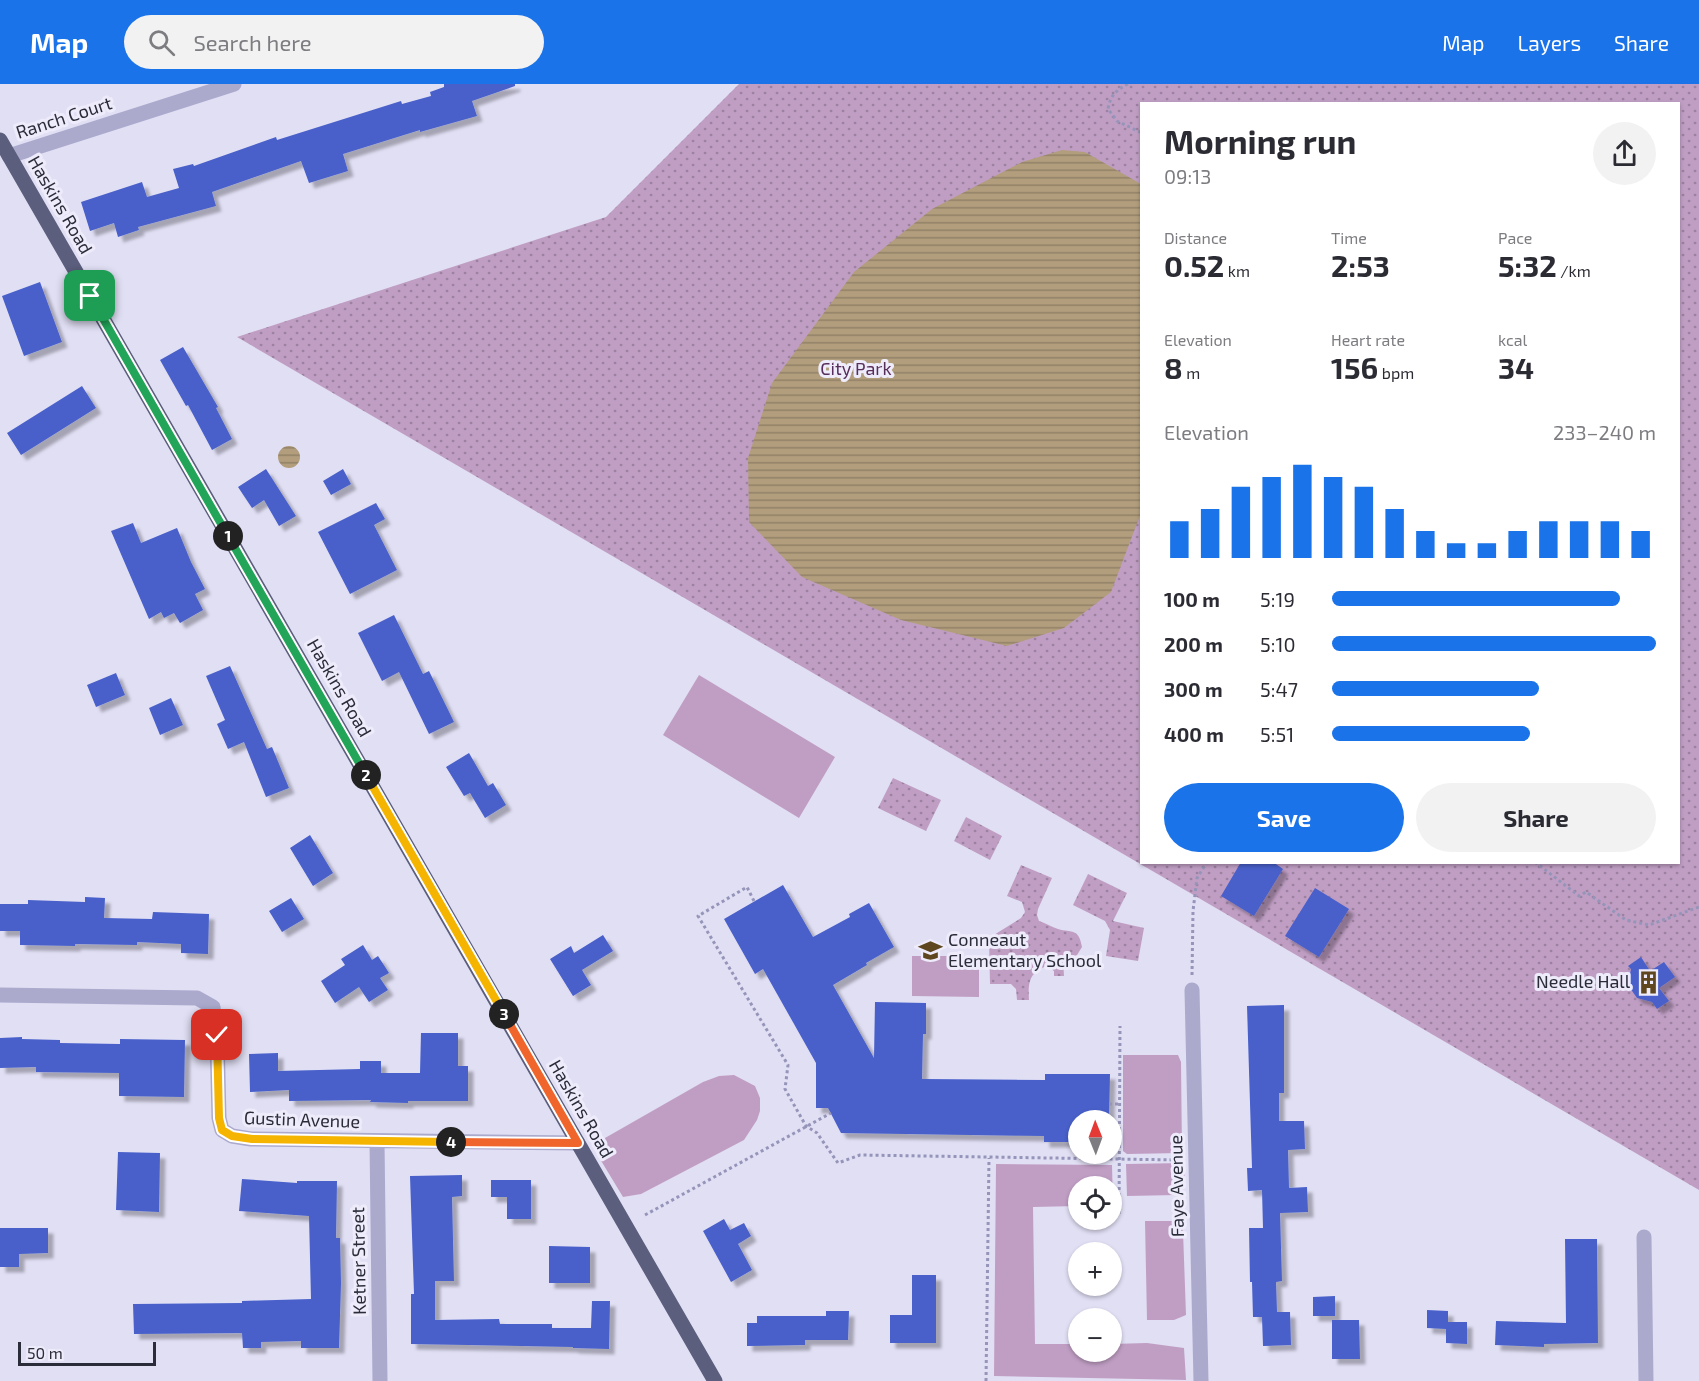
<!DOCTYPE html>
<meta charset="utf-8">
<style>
body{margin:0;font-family:"Exo 2",sans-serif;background:#f2f2f3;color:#2b2b33;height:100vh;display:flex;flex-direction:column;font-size:22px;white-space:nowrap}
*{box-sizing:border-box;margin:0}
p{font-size:20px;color:#7c7c81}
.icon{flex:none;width:33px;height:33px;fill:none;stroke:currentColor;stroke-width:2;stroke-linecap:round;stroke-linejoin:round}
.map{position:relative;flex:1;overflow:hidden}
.panel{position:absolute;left:1140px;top:18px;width:540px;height:762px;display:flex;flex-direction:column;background:#fff;border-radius:0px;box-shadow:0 2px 4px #0004}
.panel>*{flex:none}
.needle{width:39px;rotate:359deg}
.fabs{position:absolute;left:1068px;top:1026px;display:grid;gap:12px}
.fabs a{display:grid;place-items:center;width:54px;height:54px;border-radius:50%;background:#fff;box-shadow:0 2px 4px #0004;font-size:30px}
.scale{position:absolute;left:18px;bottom:15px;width:138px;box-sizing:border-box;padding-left:6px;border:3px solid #2a2c3a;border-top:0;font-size:16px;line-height:21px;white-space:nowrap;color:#2a2c3a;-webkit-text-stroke:4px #eeecfb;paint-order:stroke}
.pin{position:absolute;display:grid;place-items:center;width:51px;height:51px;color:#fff;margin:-26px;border-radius:12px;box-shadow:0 3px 9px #0006}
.km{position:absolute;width:30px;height:30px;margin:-15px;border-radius:50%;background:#222;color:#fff;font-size:16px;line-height:30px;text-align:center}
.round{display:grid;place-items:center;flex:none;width:63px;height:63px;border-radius:32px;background:#f2f2f3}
.summary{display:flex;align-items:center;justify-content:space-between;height:102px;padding:0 24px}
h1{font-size:33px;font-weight:700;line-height:45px}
.metrics{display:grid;grid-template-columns:repeat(3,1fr);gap:9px;height:102px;padding:6px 24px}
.metrics div{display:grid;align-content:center}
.metrics b{font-size:30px;font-weight:700}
.metrics small{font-size:16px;font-weight:400}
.metrics p{font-size:16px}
.chart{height:168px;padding:12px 24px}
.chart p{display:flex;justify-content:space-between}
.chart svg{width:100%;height:108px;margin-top:6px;stroke:#1a73e8;stroke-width:6}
.action{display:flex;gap:12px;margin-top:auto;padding:12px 24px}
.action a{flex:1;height:69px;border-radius:36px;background:#1a73e8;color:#fff;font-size:24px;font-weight:700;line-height:69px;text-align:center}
.action a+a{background:#f2f2f3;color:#2b2b33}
ul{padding:0 24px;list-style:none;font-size:20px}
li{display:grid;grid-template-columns:96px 72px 1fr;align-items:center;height:45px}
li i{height:15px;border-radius:8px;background:#1a73e8}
header{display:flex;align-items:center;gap:36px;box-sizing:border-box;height:84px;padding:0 30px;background:#1a73e8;color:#fff}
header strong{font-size:28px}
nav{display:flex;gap:33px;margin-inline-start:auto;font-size:21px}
.search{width:420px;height:54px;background:#f2f2f3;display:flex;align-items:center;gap:15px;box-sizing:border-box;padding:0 21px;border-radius:33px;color:#7c7c81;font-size:22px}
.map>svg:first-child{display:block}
.grass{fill:#c09ec4}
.park{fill:url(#park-dots);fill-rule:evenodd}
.water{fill:url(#water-rules)}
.building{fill:#4860ca;filter:url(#shadow)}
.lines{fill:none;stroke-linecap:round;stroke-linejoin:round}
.path{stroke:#9594b9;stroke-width:3;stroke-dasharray:3 3;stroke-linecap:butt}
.minor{stroke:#abaacd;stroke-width:15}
.major{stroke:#5b5e7c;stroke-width:15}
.split-1-casing{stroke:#fff;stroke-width:12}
.split-2-casing{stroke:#fff;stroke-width:12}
.split-3-casing{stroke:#fff;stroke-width:12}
.split-4-casing{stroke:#fff;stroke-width:12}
.split-5-casing{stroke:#fff;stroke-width:12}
.split-1{stroke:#22a559;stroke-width:8}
.split-2{stroke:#22a559;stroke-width:8}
.split-3{stroke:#f5b400;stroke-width:8}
.split-4{stroke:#f0652b;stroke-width:8}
.split-5{stroke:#f5b400;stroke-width:8}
.labels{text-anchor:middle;stroke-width:6;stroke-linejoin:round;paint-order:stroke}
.street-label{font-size:18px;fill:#2a2c3a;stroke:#eeecfb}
.park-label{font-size:18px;fill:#572d5a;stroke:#eeecfb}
.poi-label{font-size:18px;fill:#2a2c3a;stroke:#eeecfb;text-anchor:start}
</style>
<header>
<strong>Map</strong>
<div class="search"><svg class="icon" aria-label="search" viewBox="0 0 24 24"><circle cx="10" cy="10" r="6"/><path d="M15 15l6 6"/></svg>Search here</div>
<nav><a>Map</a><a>Layers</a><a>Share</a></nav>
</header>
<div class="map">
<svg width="1699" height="1297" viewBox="0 0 1699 1297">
<defs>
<pattern id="park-dots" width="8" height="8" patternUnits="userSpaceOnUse" patternTransform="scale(1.5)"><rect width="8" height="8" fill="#c09ec4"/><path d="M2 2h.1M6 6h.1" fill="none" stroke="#9c81a0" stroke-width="1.8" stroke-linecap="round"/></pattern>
<pattern id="water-rules" width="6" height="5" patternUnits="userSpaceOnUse" patternTransform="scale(1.5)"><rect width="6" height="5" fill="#b29e7d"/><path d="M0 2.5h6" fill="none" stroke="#918167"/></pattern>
<filter id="shadow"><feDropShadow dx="5.5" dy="5.5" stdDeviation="1.5" flood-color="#0004"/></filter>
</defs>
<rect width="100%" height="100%" fill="#e1dff4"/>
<!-- grass -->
<path class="grass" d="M699 591 835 673 799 734 663 651Z
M912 872H979V913L912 912Z
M1123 971H1178L1181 978 1182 1069 1127 1070 1123 1067Z
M734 991 755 1002 760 1014V1027L757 1036 744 1056 641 1110 623 1113 597 1070 605 1054 703 998 719 992Z
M1184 1079 1185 1103 1176 1104V1111L1127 1112 1126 1080Z
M996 1080 1112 1081 1113 1121 1112 1102H1078V1122L1033 1123 1035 1260H1078V1268H1112V1260L1147 1259 1184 1264 1186 1296 994 1292Z
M1145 1137H1176L1183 1147 1186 1231 1174 1236H1147Z"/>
<!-- park -->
<path class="park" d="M739 0H1699V1106L237 253 606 133ZM1142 20H1678V778H1142Z
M893 694 941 716 926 747 878 724Z
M966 733 1002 752 990 776 954 757Z
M1021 781 1052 794 1038 825 1037 831 1039 837C1045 839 1052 843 1058 845 1072 849 1079 844 1082 863L1077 871 1063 876 1064 892H1054V887L1047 882C1029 888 1028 899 1029 916H1017L1016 905 1011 900H990L989 854 1021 834 1025 828 1022 818 1007 812Z
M1088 790 1127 809 1113 837 1144 844 1138 877 1106 872 1110 846 1105 837 1073 821Z"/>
<!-- water -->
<path class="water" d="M1062 66 1085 68 1141 100V429L1111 508 1064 544 1007 562 901 536 802 493 749 438 748 374 772 299 854 188 932 125 1022 78Z
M278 373a11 11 0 1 1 22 0a11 11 0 1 1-22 0Z"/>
<!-- building -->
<path class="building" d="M444 0H515V2L472 17 477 32 420 48V46L343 70 348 87 309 99 301 77 212 108 216 122 138 143 139 146 118 153 114 139 90 147 81 118 142 98 147 113 179 104 173 85 193 80 194 82 276 53 277 56 401 17 402 20 431 12 430 8 444 3Z
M40 198 62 258 24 272 2 212Z
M183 263 218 323 216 324 232 355 212 366 188 321 186 322 160 276Z
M82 302 96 324 21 371 7 349Z
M266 385 296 432 279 442 264 416 252 424 238 403Z
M343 385 351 400 331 411 323 397Z
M376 419 385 435 374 441 397 486 350 510 318 448Z
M133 439 141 459 177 444 191 478 205 505 195 510 203 526 180 539 174 529 164 534 161 528 149 535 111 447Z
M394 531 423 590 429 587 454 638 429 650 399 588 382 597 358 549Z
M230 582 267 665 272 663 289 704 266 713 244 658 228 665 217 640 225 636 206 592Z
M116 589 125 611 96 623 87 601Z
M171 614 183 641 160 651 149 624Z
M469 669 488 702 493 699 506 721 485 734 470 709 464 712 446 683Z
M310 751 333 789 313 802 290 764Z
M1241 778H1273L1283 785 1254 832 1221 812Z
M783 801 813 853 850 833 849 830 869 819 894 863 866 879 867 881 833 901 874 974 875 918 926 919V950H923L922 995 1045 996V990H1110L1109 1036H1078V1058H1044V1052L841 1049 828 1024H816V979L763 885 755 890 724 835Z
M1315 804 1349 825 1319 873 1285 852Z
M85 813 105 814 104 834 152 835 153 828 209 830 208 870 181 869V860L137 858V861L75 860V862L20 861V847H0V820H28V816L85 818Z
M291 814 304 835 282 848 269 827Z
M603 851 613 867 582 886 591 901 573 912 550 875 571 862 574 869Z
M363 861 372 876 378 872 389 889 380 894 388 906 369 918 359 903 335 919 321 897 345 881 341 875Z
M1641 873 1650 887 1664 878 1675 893 1659 904 1669 917 1657 925 1652 918 1637 914 1628 901 1631 885 1628 882Z
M1284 921V1009H1279V1037H1304L1305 1065 1288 1066 1289 1104 1307 1103 1308 1128 1280 1129 1282 1197 1276 1198 1277 1228H1290L1291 1261 1263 1262 1262 1233H1253L1252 1198H1250L1249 1144H1263L1262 1106 1248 1107 1247 1084H1252L1247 922Z
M421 949H458V982H468V1017H408V1019L370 1018 371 1016 289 1017V1006L250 1008 249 970 278 969V987L360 985V977H381V989H420Z
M22 953V955L60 956V959L120 960V955L185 956 184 1013 119 1012V989L36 988V983L0 984V954Z
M118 1068 160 1069 159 1128 116 1126Z
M462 1091V1112L452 1113 454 1197H435V1236L499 1235 500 1240H552V1244H591L592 1217H610L609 1265 573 1264V1263L411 1260V1210H414L410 1092Z
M242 1095 297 1099V1097H337L336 1154H340L341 1199 339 1264H301V1257L261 1258V1264H243L242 1249 134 1250 133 1220 242 1219V1217L311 1215 309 1132 239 1127Z
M491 1096H531V1135H507V1113H491Z
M724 1135 730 1146 744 1139 751 1152 738 1160 752 1186 731 1198 703 1147Z
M0 1144H48V1169L19 1170V1183H0Z
M1565 1155H1597L1598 1259 1544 1260V1263L1495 1261 1496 1237 1566 1239Z
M549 1162 590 1163V1199H549Z
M912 1191H936V1259H890V1231H912Z
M1335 1212V1232H1313V1213Z
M1427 1226 1448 1227V1238H1467V1260L1446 1259V1245L1427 1244Z
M826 1227H849L848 1256H805V1261L747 1262V1239H757V1232H826Z
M1332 1236H1359L1360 1275H1332Z"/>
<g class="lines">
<!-- path -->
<path class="path" d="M1128 0C1116 6 1110 12 1108 25L1117 37 1142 49
M1535 778 1579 812 1586 808 1626 836 1649 841 1699 823
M754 817 747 803 698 832 788 981 785 1005 806 1042 817 1049 838 1079 860 1071 1179 1076
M1192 891 1193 827 1197 794 1207 778
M1109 1020H1119
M1119 1130 1120 942
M645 1131 831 1029
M986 1297 989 1074"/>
<!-- minor -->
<path class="minor" d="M9 72 234 0
M1192 906 1201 1297
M0 911 197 914 213 923 217 951 219 1034 222 1046 232 1052 251 1055 578 1059
M377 1057 380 1297
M1644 1153 1646 1297"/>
<!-- major -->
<path class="major" d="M0 56 715 1297"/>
</g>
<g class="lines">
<defs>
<path id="split-1" d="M90 212 228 452"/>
<path id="split-2" d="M228 452 366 691"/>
<path id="split-3" d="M366 691 504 930"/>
<path id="split-4" d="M451 1058 578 1059 504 930"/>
<path id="split-5" d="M217 951 219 1034 222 1046 232 1052 252 1055 451 1058"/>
</defs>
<!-- split-1 casing -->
<use href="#split-1" class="split-1-casing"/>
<!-- split-2 casing -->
<use href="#split-2" class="split-2-casing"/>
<!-- split-3 casing -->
<use href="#split-3" class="split-3-casing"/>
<!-- split-4 casing -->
<use href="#split-4" class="split-4-casing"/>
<!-- split-5 casing -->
<use href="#split-5" class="split-5-casing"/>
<!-- split-1 -->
<use href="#split-1" class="split-1"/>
<!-- split-2 -->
<use href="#split-2" class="split-2"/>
<!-- split-3 -->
<use href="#split-3" class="split-3"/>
<!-- split-4 -->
<use href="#split-4" class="split-4"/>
<!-- split-5 -->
<use href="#split-5" class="split-5"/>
</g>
<!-- icons -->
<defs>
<symbol id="school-bare" viewBox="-9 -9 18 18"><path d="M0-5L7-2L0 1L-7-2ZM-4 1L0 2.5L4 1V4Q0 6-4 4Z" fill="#5e461e" stroke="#eeecfb" stroke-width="2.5" paint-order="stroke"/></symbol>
<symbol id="building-bare" viewBox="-9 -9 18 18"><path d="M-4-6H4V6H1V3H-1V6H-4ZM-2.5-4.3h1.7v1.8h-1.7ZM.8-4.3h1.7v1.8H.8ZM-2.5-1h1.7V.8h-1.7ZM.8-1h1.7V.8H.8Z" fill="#5e461e" stroke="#eeecfb" stroke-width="2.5" paint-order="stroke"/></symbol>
</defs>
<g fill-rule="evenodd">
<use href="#school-bare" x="914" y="850" width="33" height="33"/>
<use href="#building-bare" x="1632" y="882" width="33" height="33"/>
</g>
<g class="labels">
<!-- street labels -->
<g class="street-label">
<text transform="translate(64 34) rotate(-18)" y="6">Ranch Court</text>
<text transform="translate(60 121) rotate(60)" y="6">Haskins Road</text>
<text transform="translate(339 604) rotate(60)" y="6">Haskins Road</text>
<text transform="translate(581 1025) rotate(60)" y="6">Haskins Road</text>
<text transform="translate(302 1036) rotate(2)" y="6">Gustin Avenue</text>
<text transform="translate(1177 1102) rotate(-91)" y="6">Faye Avenue</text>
<text transform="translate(359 1177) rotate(-91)" y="6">Ketner Street</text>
</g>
<!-- park labels -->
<g class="park-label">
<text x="856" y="291">City Park</text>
</g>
<!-- poi labels -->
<g class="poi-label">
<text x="948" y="862">Conneaut<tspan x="948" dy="21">Elementary School</tspan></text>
<text x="1630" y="904" text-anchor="end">Needle Hall</text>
</g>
</g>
</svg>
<div class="fabs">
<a><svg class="needle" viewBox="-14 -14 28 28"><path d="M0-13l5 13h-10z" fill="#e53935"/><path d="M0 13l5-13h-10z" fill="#7c7c81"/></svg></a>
<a><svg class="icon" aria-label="locate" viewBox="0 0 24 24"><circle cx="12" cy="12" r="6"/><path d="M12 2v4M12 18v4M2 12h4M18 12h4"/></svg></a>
<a>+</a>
<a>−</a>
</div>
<div class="scale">50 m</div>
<div class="pin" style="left:90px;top:212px;background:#1e9e55"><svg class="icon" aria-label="arrive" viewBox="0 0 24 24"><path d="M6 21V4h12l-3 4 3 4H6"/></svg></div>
<div class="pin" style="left:217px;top:951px;background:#d93025"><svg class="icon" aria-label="check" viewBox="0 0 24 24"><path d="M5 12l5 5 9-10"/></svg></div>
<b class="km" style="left:228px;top:452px">1</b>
<b class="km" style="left:366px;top:691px">2</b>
<b class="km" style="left:504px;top:930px">3</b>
<b class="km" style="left:451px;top:1058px">4</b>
<section class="panel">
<div class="summary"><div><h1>Morning run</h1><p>09:13</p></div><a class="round"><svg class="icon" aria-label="share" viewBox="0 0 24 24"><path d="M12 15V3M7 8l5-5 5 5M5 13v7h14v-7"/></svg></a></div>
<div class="metrics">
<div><p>Distance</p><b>0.52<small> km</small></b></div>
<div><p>Time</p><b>2:53</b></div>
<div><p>Pace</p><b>5:32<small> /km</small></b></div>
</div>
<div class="metrics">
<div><p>Elevation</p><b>8<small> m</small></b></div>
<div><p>Heart rate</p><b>156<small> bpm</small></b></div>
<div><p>kcal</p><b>34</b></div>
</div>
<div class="chart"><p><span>Elevation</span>233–240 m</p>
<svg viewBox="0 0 160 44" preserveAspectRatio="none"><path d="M5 44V29M15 44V24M25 44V15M35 44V11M45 44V6M55 44V11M65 44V15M75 44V24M85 44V33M95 44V38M105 44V38M115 44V33M125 44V29M135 44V29M145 44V29M155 44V33"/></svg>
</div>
<ul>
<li><b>100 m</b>5:19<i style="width:89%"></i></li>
<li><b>200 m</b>5:10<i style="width:100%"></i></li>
<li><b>300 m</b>5:47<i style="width:64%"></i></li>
<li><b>400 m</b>5:51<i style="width:61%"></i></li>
</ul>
<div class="action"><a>Save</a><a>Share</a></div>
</section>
</div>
